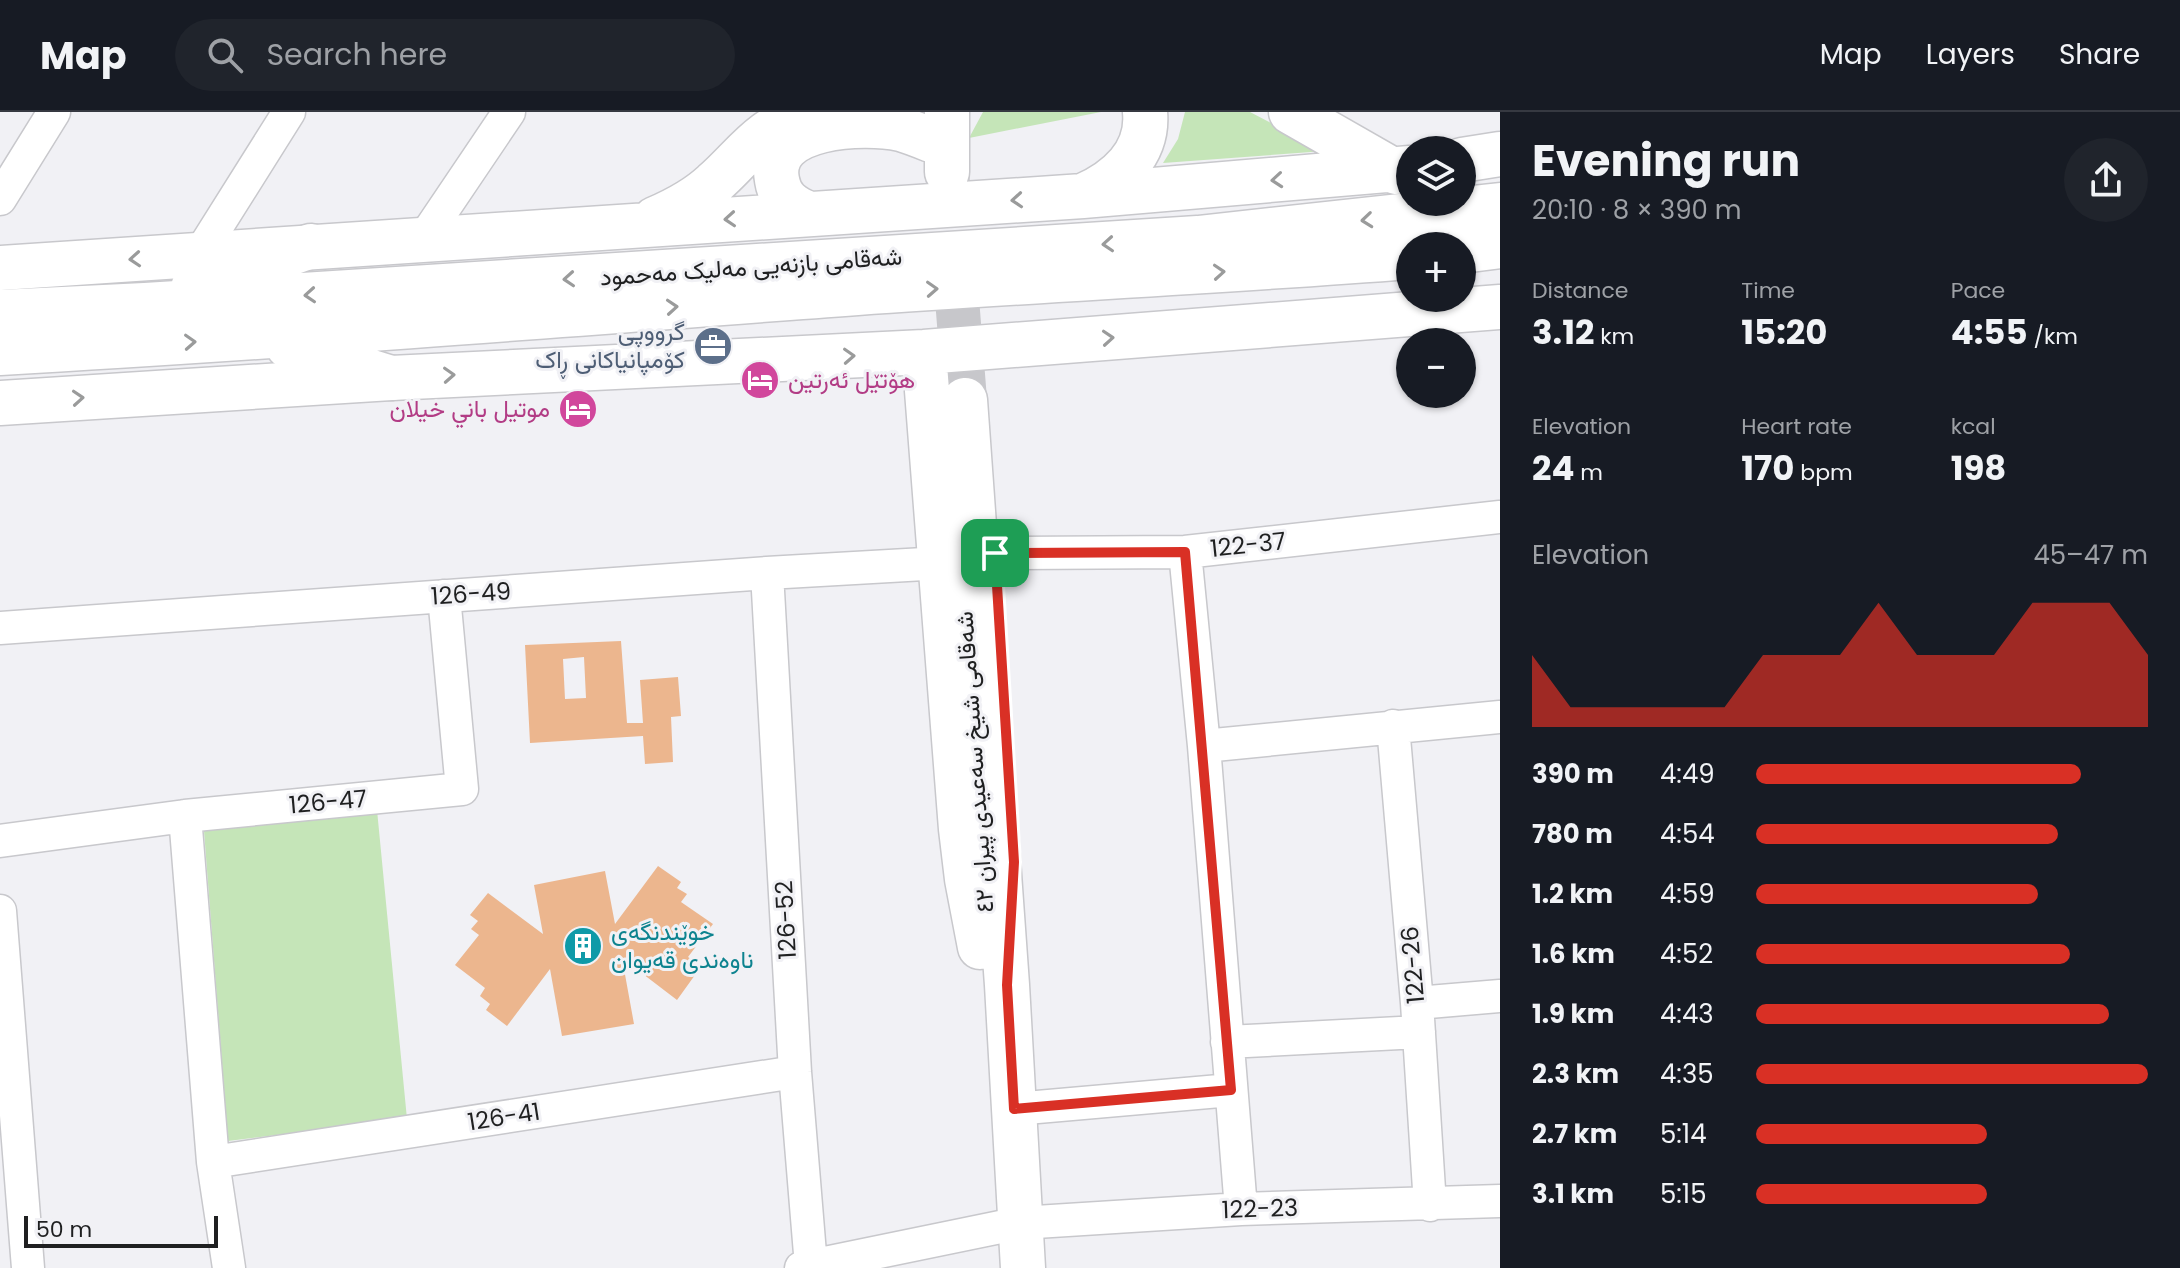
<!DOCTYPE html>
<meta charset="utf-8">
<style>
body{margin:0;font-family:Poppins,Vazirmatn,sans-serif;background:#20242c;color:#f1f3f6;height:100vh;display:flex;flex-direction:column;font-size:30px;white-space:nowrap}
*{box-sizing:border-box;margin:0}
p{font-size:26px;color:#9ea1a6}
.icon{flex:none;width:44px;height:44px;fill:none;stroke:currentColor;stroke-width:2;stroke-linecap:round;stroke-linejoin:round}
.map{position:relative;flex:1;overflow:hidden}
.panel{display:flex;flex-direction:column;background:#171b24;width:680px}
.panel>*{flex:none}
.fabs{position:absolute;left:1396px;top:24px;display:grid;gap:16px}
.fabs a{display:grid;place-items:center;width:80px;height:80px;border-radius:50%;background:#171b24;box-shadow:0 2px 6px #0004;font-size:40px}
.scale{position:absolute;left:24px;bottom:20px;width:194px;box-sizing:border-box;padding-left:8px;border:4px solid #1f2021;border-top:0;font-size:22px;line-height:28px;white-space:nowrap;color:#1f2021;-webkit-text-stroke:6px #f1f1f5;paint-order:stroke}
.pin{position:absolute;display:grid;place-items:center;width:68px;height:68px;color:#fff;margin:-34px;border-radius:16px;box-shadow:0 4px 12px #0006}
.round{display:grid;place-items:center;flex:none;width:84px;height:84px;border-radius:42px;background:#20242c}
.headline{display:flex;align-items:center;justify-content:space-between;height:136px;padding:0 32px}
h1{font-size:44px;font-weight:700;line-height:60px}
.metrics{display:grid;grid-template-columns:repeat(3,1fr);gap:12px;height:136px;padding:8px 32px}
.metrics div{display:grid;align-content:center}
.metrics b{font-size:34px;font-weight:700}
.metrics small{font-size:22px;font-weight:400}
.metrics p{font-size:22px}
.chart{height:224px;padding:16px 32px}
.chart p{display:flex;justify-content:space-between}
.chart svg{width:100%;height:144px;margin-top:8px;fill:#d93025;opacity:.7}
ul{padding:0 32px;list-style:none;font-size:26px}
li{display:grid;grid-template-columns:128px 96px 1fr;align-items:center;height:60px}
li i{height:20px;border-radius:10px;background:#d93025}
header{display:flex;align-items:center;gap:48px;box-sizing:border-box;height:112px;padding:0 40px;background:#171b24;border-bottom:2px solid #363941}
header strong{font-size:38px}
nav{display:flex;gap:44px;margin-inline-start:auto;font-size:28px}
.search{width:560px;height:72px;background:#20242c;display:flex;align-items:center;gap:20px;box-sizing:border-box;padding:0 28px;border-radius:44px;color:#9ea1a6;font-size:30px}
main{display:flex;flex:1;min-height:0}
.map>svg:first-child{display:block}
.green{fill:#c5e5b8}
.building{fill:#ecb68e;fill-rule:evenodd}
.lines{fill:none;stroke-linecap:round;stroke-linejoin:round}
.secondary-tunnel{stroke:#c7c7cb;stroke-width:44;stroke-dasharray:44 22;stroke-linecap:butt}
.street-casing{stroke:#c8c8cc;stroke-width:35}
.secondary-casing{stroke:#c8c8cc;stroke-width:47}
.highway-casing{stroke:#c8c8cc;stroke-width:47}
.street{stroke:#fff;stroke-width:32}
.secondary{stroke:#fff;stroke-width:44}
.highway{stroke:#fff;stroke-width:44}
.oneway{stroke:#9a9b9b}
.route-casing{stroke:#fff;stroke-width:16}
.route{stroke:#d93025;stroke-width:10}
.labels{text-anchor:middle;stroke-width:6;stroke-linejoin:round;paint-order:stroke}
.street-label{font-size:24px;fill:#1f2021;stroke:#f1f1f5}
.service-label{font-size:24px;fill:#4e5e75;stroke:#f1f1f5;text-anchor:end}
.hotel-label{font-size:24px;fill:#b23c85;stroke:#f1f1f5;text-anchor:start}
.culture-label{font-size:24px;fill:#0d838f;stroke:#f1f1f5;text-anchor:start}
</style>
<header>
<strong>Map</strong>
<div class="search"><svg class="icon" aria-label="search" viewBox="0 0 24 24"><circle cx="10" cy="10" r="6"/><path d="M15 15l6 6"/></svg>Search here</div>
<nav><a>Map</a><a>Layers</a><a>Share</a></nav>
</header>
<main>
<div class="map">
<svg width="1500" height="1156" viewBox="0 0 1500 1156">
<rect width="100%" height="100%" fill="#f1f1f5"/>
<!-- green -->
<path class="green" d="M983 0H1101L969 26Z
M1185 0H1250L1325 39 1163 51 1178 27Z
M377 698 407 1007 228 1029 204 719Z"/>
<!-- building -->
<path class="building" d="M621 529 627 611H643L640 568 678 565 681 604 671 605 673 650 645 652 643 624 530 631 525 533ZM584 545 586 586 565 587 563 547Z
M658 754 681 770 677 776 687 782 681 790 713 812 688 845 694 849 688 858 695 863 677 888 622 846 634 912 562 924 550 857 507 914 486 898 490 892 480 884 485 876 455 853 479 823 471 817 478 809 470 803 488 781 543 822 534 773 605 759 615 812Z"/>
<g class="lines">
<!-- secondary-tunnel -->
<path class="secondary-tunnel" d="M947 60 965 288"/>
<defs>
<path id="street" d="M0 87 54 0
M424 126 509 0
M199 143 289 0
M1185 440 1204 634 1241 1097
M995 441 1185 440 1500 405
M767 461 795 960 811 1154
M0 516 767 461 942 451
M1393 614 1417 891 1430 1093
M1204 634 1500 605
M185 704 213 1050 229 1156
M0 729 185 704 462 677 444 484
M0 799 28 1156
M1417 891 1500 884
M1227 930 1419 920
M1014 997 1231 978
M213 1050 795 960
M801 1156 1020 1111 1241 1097 1500 1089"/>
<path id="secondary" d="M947 0V60
M1291 0 1396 60
M1462 48 1500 42
M1083 84C1117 69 1149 42 1145 0
M809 102C792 95 780 87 777 68 766 12 866 9 901 17 911 20 921 24 931 28
M655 107C676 98 697 87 714 71 744 45 761 14 804 5
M0 156 1083 84 1410 56
M924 240 961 717 967 767 980 835
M965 288 1007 873 1023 1156
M0 291 391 266 924 240 1500 195"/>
<path id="highway" d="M1462 139 1500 134
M193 176 311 134
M0 200 145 193 1198 126 1500 93
M288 234 391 266
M0 241C286 225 571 202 857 181 1041 168 1226 159 1410 145"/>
</defs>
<!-- street casing -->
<use href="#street" class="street-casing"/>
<!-- secondary casing -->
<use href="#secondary" class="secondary-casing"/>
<!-- highway casing -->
<use href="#highway" class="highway-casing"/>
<!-- street -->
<use href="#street" class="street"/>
<!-- secondary -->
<use href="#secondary" class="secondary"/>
<!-- highway -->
<use href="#highway" class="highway"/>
</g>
<!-- one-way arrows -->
<defs><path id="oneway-chevron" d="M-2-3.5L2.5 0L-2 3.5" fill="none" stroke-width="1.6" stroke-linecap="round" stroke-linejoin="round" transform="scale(2)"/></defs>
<g class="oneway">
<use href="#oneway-chevron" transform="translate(1277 68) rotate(175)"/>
<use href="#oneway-chevron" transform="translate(1017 88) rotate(176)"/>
<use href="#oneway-chevron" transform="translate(730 107) rotate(176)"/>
<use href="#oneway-chevron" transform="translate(1367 108) rotate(174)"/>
<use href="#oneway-chevron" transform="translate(1108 132) rotate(176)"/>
<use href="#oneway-chevron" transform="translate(135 147) rotate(176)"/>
<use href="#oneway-chevron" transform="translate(1219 160) rotate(-4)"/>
<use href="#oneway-chevron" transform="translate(569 167) rotate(176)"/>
<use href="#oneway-chevron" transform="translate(932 177) rotate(-3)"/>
<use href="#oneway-chevron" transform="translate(310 183) rotate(176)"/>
<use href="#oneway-chevron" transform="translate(672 195) rotate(-4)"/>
<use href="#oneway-chevron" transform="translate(1108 226) rotate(-4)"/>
<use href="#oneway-chevron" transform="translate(190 230) rotate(-3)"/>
<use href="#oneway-chevron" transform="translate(849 244) rotate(-3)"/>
<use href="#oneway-chevron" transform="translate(449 263) rotate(-3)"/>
<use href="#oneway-chevron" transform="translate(78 286) rotate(-4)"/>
</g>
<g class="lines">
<defs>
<path id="route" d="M1185 440 1231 978 1014 997 1007 873 1014 750 995 441Z"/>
</defs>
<!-- route casing -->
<use href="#route" class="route-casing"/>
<!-- route -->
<use href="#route" class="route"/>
</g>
<!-- icons -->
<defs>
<symbol id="office-disc" viewBox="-11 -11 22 22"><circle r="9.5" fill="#5c6f8a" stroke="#f1f1f5"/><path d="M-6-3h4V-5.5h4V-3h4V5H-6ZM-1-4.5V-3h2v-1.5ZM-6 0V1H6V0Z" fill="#fff"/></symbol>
<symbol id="hotel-disc" viewBox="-11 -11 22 22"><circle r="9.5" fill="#d1479c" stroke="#f1f1f5"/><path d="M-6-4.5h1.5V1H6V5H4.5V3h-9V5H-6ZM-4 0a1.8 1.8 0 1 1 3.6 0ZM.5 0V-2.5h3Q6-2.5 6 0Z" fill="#fff"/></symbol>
<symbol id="building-disc" viewBox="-11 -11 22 22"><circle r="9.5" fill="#0f9aa8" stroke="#f1f1f5"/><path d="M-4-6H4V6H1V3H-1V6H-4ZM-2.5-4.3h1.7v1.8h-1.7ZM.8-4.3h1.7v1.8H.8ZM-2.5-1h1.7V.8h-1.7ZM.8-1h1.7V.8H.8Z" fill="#fff"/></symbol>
</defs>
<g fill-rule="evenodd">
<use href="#office-disc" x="691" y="212" width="44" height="44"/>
<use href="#hotel-disc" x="738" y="246" width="44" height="44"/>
<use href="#hotel-disc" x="556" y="275" width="44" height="44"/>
<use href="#building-disc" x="561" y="812" width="44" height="44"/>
</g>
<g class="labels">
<!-- street labels -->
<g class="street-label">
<text transform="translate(751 155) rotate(-4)" y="8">شەقامی بازنەیی مەلیک مەحمود</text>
<text transform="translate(1248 433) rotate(-6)" y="8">122-37</text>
<text transform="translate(471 482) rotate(-4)" y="8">126-49</text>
<text transform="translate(975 650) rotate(-94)" y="8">شەقامی شیخ سەعیدی پیران ٤٢</text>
<text transform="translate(328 690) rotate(-5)" y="8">126-47</text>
<text transform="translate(786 808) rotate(-93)" y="8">126-52</text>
<text transform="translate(1413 853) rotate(-95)" y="8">122-26</text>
<text transform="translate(504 1005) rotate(-9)" y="8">126-41</text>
<text transform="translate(1260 1097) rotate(-2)" y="8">122-23</text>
</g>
<!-- service labels -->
<g class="service-label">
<text x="685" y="228">گرووپی<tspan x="685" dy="28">کۆمپانیاکانی ڕاک</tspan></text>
</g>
<!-- hotel labels -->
<g class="hotel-label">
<text x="788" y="276">هۆتێل ئەرتین</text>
<text x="550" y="305" text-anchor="end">موتيل باني خيلان</text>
</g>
<!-- culture labels -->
<g class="culture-label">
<text x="611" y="828">خوێندنگەی<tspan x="611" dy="28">ناوەندی قەیوان</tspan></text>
</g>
</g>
</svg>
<div class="fabs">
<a><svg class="icon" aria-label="layers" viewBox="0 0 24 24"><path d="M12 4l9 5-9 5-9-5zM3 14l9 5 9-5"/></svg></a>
<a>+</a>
<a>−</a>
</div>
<div class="scale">50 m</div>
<div class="pin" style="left:995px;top:441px;background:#1e9e55"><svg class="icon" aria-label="arrive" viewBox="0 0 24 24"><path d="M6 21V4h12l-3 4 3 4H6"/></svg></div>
</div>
<section class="panel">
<div class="headline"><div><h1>Evening run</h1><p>20:10 · 8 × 390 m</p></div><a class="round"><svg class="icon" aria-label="share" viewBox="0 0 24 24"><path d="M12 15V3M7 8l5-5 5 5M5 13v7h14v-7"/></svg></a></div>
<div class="metrics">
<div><p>Distance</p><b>3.12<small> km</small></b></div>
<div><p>Time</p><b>15:20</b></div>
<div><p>Pace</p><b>4:55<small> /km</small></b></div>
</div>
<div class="metrics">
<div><p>Elevation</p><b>24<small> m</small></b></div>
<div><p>Heart rate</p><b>170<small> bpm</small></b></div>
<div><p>kcal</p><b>198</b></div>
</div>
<div class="chart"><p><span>Elevation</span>45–47 m</p>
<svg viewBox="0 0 160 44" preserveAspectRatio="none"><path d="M0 44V22L10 38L20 38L30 38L40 38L50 38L60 22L70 22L80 22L90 6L100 22L110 22L120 22L130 6L140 6L150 6L160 22V44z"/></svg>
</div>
<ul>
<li><b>390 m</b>4:49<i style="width:83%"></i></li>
<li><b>780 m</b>4:54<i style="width:77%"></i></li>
<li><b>1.2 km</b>4:59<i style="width:72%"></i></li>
<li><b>1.6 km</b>4:52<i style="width:80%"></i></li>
<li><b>1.9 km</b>4:43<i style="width:90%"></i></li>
<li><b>2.3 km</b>4:35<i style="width:100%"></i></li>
<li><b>2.7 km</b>5:14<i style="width:59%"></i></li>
<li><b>3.1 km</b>5:15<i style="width:59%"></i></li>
</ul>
</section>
</main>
